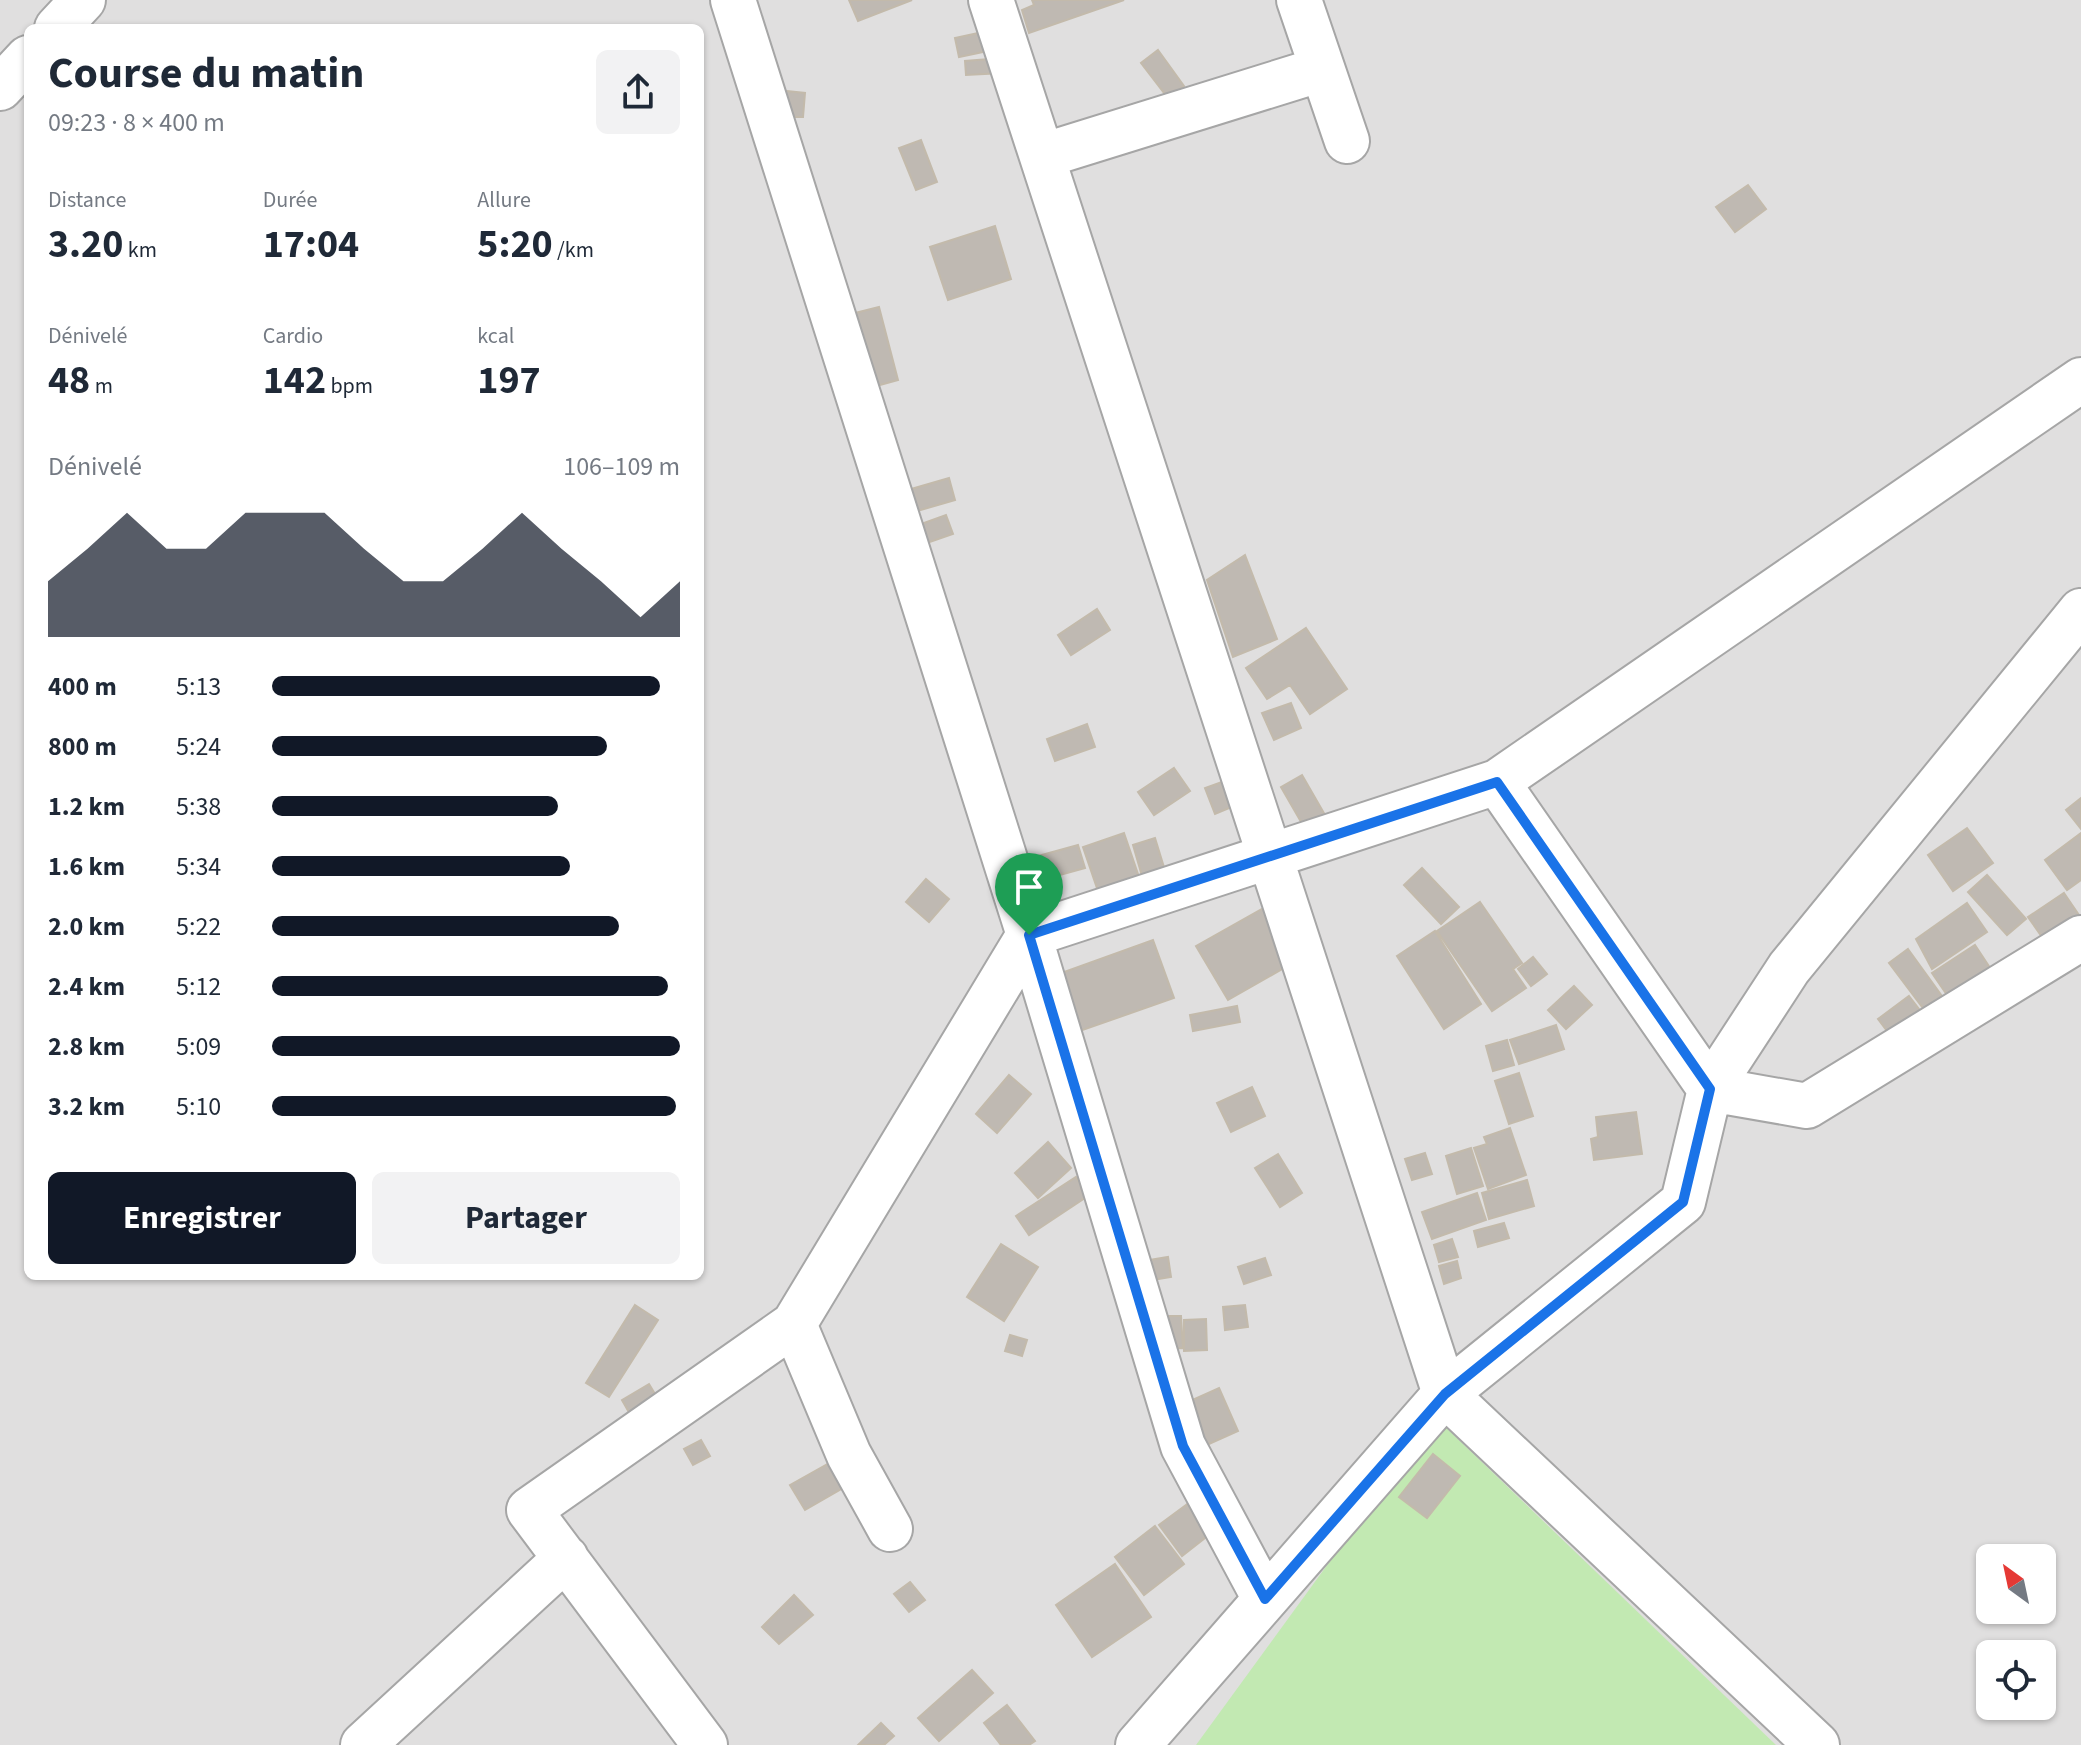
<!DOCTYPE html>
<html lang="fr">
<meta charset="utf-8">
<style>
body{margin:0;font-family:"Source Sans 3",sans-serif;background:#f2f2f3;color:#1f2937;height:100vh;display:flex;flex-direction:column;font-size:30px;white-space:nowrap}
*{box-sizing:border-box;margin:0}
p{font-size:26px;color:#747a83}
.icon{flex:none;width:44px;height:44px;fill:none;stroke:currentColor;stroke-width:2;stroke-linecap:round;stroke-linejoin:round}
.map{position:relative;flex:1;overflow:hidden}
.panel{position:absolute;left:24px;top:24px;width:680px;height:1256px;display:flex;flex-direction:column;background:#fff;border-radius:12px;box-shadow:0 2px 6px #0004}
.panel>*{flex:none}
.needle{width:52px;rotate:327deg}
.controls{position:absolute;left:1976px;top:1544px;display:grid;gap:16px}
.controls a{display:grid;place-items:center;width:80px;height:80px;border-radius:12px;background:#fff;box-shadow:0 2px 6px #0004;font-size:40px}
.pin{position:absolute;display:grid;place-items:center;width:68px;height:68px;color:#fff;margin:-82px -34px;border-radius:50% 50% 50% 0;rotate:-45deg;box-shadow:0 0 8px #0007}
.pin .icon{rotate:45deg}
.round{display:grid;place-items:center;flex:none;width:84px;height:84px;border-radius:12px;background:#f2f2f3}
.head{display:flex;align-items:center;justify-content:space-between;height:136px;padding:0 24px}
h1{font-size:44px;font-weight:700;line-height:60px}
.stats{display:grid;grid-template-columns:repeat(3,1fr);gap:12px;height:136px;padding:8px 24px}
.stats div{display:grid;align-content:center}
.stats b{font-size:40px;font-weight:700}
.stats small{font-size:22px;font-weight:400}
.stats p{font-size:22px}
.chart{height:224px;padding:16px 24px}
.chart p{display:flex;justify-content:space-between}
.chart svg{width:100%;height:144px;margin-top:8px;fill:#111827;opacity:.7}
.cta{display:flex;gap:16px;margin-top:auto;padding:16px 24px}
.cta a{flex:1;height:92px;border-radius:12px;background:#111827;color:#fff;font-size:32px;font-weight:700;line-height:92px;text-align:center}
.cta a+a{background:#f2f2f3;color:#1f2937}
ul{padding:0 24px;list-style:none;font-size:26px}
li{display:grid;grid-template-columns:128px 96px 1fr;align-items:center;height:60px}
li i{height:20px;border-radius:10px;background:#111827}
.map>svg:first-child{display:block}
.residential{fill:#e0dfdf;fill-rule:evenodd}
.grass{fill:#c2e9b2}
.building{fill:#bfb9b2;stroke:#c3baab;stroke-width:2}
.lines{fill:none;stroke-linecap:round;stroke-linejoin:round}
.minor-casing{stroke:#a6a6a6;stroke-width:48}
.minor{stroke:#fff;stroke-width:44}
.route-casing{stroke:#fff;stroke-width:16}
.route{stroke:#1a73e8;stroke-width:10}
</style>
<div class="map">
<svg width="2081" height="1745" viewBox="0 0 2081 1745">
<rect width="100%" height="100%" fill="#f1f0e9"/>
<!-- residential -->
<path class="residential" d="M0 0H2081V1745H0ZM28 28H700V1276H28ZM1990 1558H2042V1610H1990ZM1990 1654H2042V1706H1990Z"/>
<!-- grass -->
<path class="grass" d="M1435 1417 1776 1745H1196Z"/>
<!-- building -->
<path class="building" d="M849 0H912L858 21Z
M1032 0H1124L1029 33 1022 10 1034 5Z
M983 32 988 51 959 57 955 38Z
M1158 50 1184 86 1168 98 1141 63Z
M1002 58 1003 73 966 75 965 61Z
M777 90 805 93 803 117H778Z
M921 140 937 182 916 190 899 148Z
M1748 185 1766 209 1735 232 1716 207Z
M995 226 1011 279 948 300 930 247Z
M879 307 898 380 858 391 839 317Z
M949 478 955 500 900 516 894 494Z
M946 515 953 534 924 544 918 525Z
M1245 555 1277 639 1233 657 1207 580Z
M1097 609 1110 630 1071 655 1058 635Z
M1306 628 1347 689 1310 714 1290 685 1267 699 1246 668Z
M1291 703 1301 728 1274 740 1262 713Z
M1087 724 1095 747 1055 761 1047 739Z
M1174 768 1190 791 1154 815 1138 792Z
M1302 775 1333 829 1312 841 1281 787Z
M1230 779 1239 804 1215 814 1205 788Z
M2081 798V829L2066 810Z
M1967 828 1993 863 1953 891 1928 855Z
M1124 833 1141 883 1100 897 1083 847Z
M2081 833V880L2067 890 2045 860Z
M1155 838 1167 877 1144 883 1133 845Z
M1078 845 1085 868 1027 884 1020 861Z
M1422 868 1459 907 1441 924 1404 885Z
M1987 875 2026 919 2007 935 1968 892Z
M926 879 949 899 929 922 906 902Z
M2064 893 2081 918 2047 944 2028 917Z
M1480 902 1522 963 1513 969 1526 988 1492 1011 1437 931Z
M1967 903 1987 932 1932 969 1916 939Z
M1267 906 1298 960 1228 1000 1196 946Z
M1435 931 1481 1004 1444 1029 1397 956Z
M1153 940 1174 998 1071 1034 1050 977Z
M1975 945 1998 980 1956 1008 1932 973Z
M1908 949 1947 1003 1929 1016 1889 963Z
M1533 957 1547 974 1531 986 1518 969Z
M1574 986 1592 1005 1566 1029 1548 1010Z
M1909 996 1942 1039 1911 1063 1878 1019Z
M1237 1006 1240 1022 1193 1031 1190 1015Z
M1556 1025 1564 1049 1519 1064 1510 1040Z
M1507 1040 1514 1065 1493 1071 1486 1046Z
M1519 1073 1533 1116 1509 1124 1495 1081Z
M1009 1075 1031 1094 997 1133 976 1114Z
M1252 1087 1265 1116 1231 1132 1217 1103Z
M1636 1112 1642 1154 1594 1160 1591 1139 1598 1137 1596 1117Z
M1510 1128 1526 1175 1488 1189 1474 1148 1487 1144 1484 1137Z
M1048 1142 1071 1168 1038 1198 1015 1173Z
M1471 1148 1483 1186 1457 1194 1446 1156Z
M1425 1153 1432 1174 1412 1180 1405 1159Z
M1278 1154 1302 1193 1280 1207 1255 1168Z
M1076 1177 1088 1196 1029 1235 1016 1216Z
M1527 1180 1534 1206 1489 1219 1482 1193Z
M1477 1193 1486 1220 1432 1239 1422 1212Z
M1504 1223 1509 1238 1478 1247 1474 1231Z
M1452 1239 1458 1257 1439 1262 1434 1245Z
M1001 1244 1038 1267 1004 1321 967 1297Z
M1168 1257 1171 1277 1140 1282 1137 1262Z
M1265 1258 1271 1275 1244 1284 1238 1267Z
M1457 1261 1461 1278 1444 1284 1439 1266Z
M635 1305 658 1320 609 1397 586 1383Z
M1245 1305 1248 1327 1225 1330 1223 1307Z
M1162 1316H1181L1183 1348 1163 1349Z
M1206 1319 1207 1350 1184 1351V1320Z
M1010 1335 1027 1340 1022 1356 1005 1351Z
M649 1384 661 1404 634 1421 622 1400Z
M1219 1388 1238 1431 1198 1449 1179 1406Z
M701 1440 710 1456 693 1465 684 1449Z
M1433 1454 1460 1476 1427 1518 1399 1497Z
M831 1462 845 1487 805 1510 790 1485Z
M1197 1497 1219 1527 1182 1556 1159 1525Z
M1155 1526 1184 1564 1144 1595 1115 1557Z
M1115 1564 1151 1617 1092 1657 1056 1605Z
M910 1582 925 1600 909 1612 894 1594Z
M794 1595 813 1615 779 1644 762 1627Z
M972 1670 993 1693 939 1741 918 1718Z
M1007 1705 1035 1741 1029 1745H1001L984 1723Z
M881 1723 894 1736 884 1745H858Z"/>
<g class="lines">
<defs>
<path id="minor" d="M733 0 1029 935 1183 1446 1265 1599
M991 0 1445 1394 1817 1745
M1299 0 1347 141
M57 28 83 0
M0 88 28 58
M1042 156 1322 69
M1497 782 1710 1089 1807 1106 2081 938
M794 1324 849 1455 890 1529
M363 1745 566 1558
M705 1745 529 1510 794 1324 1029 935 1497 782 2081 380
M1138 1745 1445 1394 1683 1202 1710 1089 1789 968 2081 611"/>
</defs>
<!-- minor casing -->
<use href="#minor" class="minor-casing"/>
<!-- minor -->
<use href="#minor" class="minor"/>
</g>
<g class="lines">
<defs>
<path id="route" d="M1497 782 1710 1089 1683 1202 1445 1394 1265 1599 1183 1446 1029 935Z"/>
</defs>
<!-- route casing -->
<use href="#route" class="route-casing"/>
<!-- route -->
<use href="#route" class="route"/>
</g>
</svg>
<div class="controls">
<a><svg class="needle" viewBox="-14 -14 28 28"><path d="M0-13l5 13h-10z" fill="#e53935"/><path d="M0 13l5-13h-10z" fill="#747a83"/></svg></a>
<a><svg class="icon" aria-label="locate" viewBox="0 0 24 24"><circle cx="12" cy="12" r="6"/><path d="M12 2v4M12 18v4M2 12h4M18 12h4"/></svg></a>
</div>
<div class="pin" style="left:1029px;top:935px;background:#1e9e55"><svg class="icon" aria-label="arrive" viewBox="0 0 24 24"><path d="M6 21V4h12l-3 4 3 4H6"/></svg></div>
<section class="panel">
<div class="head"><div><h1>Course du matin</h1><p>09:23 · 8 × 400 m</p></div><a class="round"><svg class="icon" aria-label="share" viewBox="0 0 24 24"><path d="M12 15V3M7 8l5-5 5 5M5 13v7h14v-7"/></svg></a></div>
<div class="stats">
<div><p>Distance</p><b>3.20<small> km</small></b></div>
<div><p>Durée</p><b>17:04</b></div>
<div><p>Allure</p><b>5:20<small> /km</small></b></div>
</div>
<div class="stats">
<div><p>Dénivelé</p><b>48<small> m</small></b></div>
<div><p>Cardio</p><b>142<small> bpm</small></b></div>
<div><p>kcal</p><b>197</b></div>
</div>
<div class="chart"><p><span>Dénivelé</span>106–109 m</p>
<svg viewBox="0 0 160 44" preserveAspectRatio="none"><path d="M0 44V27L10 17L20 6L30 17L40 17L50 6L60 6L70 6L80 17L90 27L100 27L110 17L120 6L130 17L140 27L150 38L160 27V44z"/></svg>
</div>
<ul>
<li><b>400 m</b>5:13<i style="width:95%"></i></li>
<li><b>800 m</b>5:24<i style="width:82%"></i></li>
<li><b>1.2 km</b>5:38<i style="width:70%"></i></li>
<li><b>1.6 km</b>5:34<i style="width:73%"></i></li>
<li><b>2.0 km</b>5:22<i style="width:85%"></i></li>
<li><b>2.4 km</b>5:12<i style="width:97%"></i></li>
<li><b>2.8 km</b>5:09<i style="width:100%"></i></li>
<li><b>3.2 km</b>5:10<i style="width:99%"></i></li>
</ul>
<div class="cta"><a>Enregistrer</a><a>Partager</a></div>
</section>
</div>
